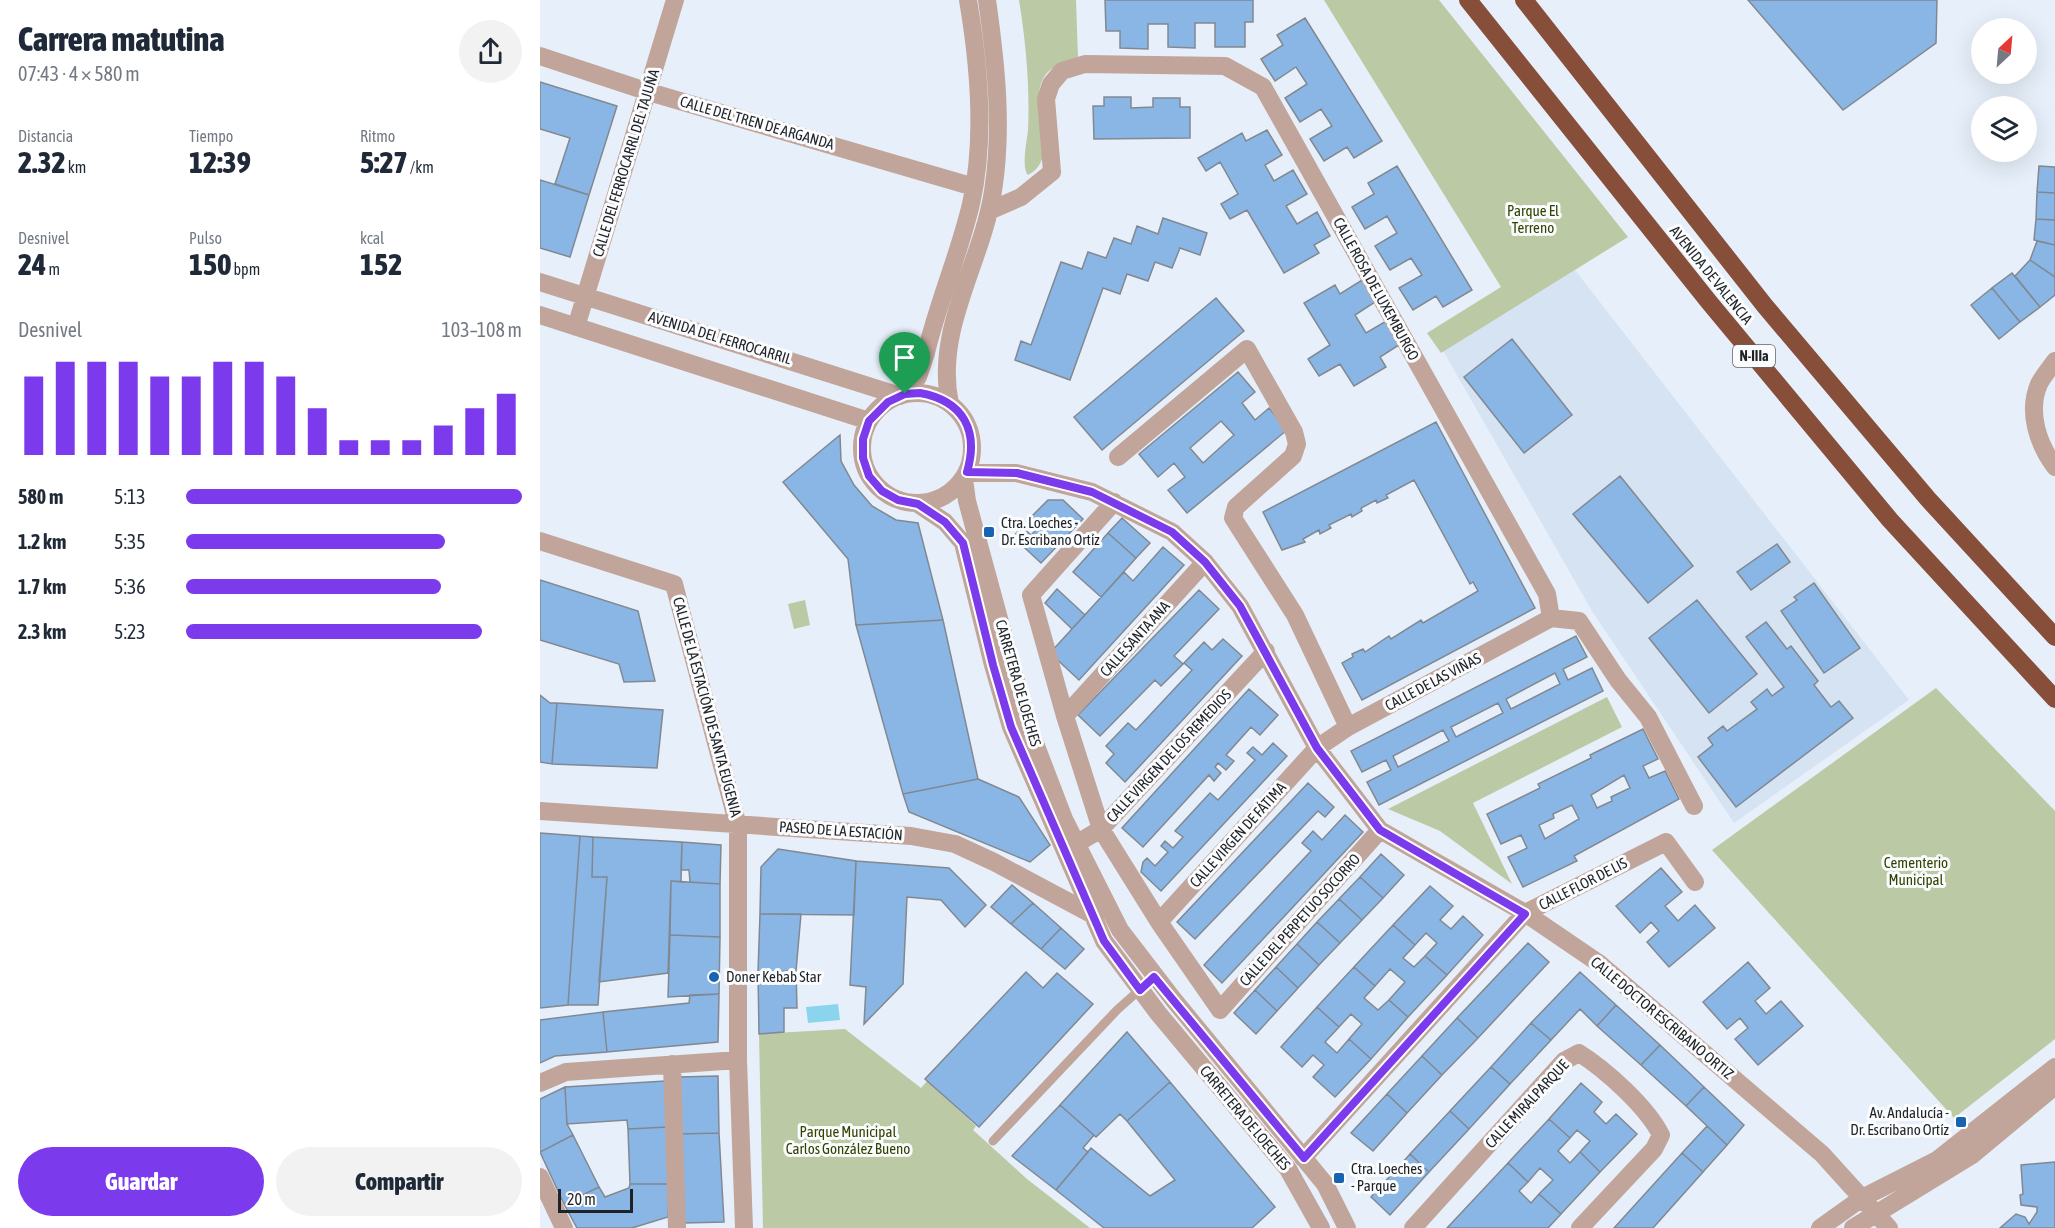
<!DOCTYPE html>
<html lang="es">
<meta charset="utf-8">
<style>
body{margin:0;font-family:"Asap Condensed",sans-serif;background:#f2f2f3;color:#1f2937;height:100vh;display:flex;flex-direction:column;font-size:22px;white-space:nowrap}
*{box-sizing:border-box;margin:0}
p{font-size:20px;color:#747a83}
.icon{flex:none;width:33px;height:33px;fill:none;stroke:currentColor;stroke-width:2;stroke-linecap:round;stroke-linejoin:round}
.map{position:relative;flex:1;overflow:hidden}
.panel{display:flex;flex-direction:column;background:#fff;width:540px}
.panel>*{flex:none}
.needle{width:39px;rotate:26deg}
.controls{position:absolute;left:1431px;top:18px;display:grid;gap:12px}
.controls a{display:grid;place-items:center;width:66px;height:66px;border-radius:50%;background:#fff;box-shadow:0 6px 24px #0002;font-size:30px}
.scale{position:absolute;left:18px;bottom:15px;width:75px;box-sizing:border-box;padding-left:6px;border:3px solid #1f2226;border-top:0;font-size:16px;line-height:21px;white-space:nowrap;color:#1f2226;-webkit-text-stroke:4px #fbfcfe;paint-order:stroke}
.pin{position:absolute;display:grid;place-items:center;width:51px;height:51px;color:#fff;margin:-62px -26px;border-radius:50% 50% 50% 0;rotate:-45deg;box-shadow:0 0 6px #0007}
.pin .icon{rotate:45deg}
.round{display:grid;place-items:center;flex:none;width:63px;height:63px;border-radius:32px;background:#f2f2f3}
.summary{display:flex;align-items:center;justify-content:space-between;height:102px;padding:0 18px}
h1{font-size:33px;font-weight:800;line-height:45px}
.stats{display:grid;grid-template-columns:repeat(3,1fr);gap:9px;height:102px;padding:6px 18px}
.stats div{display:grid;align-content:center}
.stats b{font-size:30px;font-weight:800}
.stats small{font-size:16px;font-weight:400}
.stats p{font-size:16px}
.chart{height:168px;padding:12px 18px}
.chart p{display:flex;justify-content:space-between}
.chart svg{width:100%;height:108px;margin-top:6px;stroke:#7c3aed;stroke-width:6}
.button{display:flex;gap:12px;margin-top:auto;padding:12px 18px}
.button a{flex:1;height:69px;border-radius:36px;background:#7c3aed;color:#fff;font-size:24px;font-weight:800;line-height:69px;text-align:center}
.button a+a{background:#f2f2f3;color:#1f2937}
ul{padding:0 18px;list-style:none;font-size:20px}
li{display:grid;grid-template-columns:96px 72px 1fr;align-items:center;height:45px}
li i{height:15px;border-radius:8px;background:#7c3aed}
main{display:flex;flex:1;min-height:0}
.map>svg:first-child{display:block}
.built{fill:#d5e3f3}
.green{fill:#bbc9a4}
.water{fill:#8ad4ee}
.building{fill:#8ab6e5;stroke:#818891;stroke-width:1.5;fill-rule:evenodd}
.lines{fill:none;stroke-linecap:round;stroke-linejoin:round}
.lane{stroke:#c1a59a;stroke-width:9}
.street{stroke:#c1a59a;stroke-width:18}
.highway{stroke:#874f3a;stroke-width:18}
.route-casing{stroke:#fff;stroke-width:12}
.route{stroke:#7c3aed;stroke-width:8}
.poi-dot{fill:#1762b1;stroke:#fbfcfe;stroke-width:2}
.labels{text-anchor:middle;stroke-width:6;stroke-linejoin:round;paint-order:stroke}
.shield{fill:#fbfcfe;stroke:#616367;stroke-width:1.5}
.shield-label{font-size:14px;font-weight:bold;fill:#1f2226}
.street-label{font-size:15px;fill:#1f2226;stroke:#fbfcfe}
.park-label{font-size:15px;fill:#324300;stroke:#fbfcfe}
.poi-label{font-size:15px;fill:#1f2226;stroke:#fbfcfe;text-anchor:start}
</style>
<main>
<section class="panel">
<div class="summary"><div><h1>Carrera matutina</h1><p>07:43 · 4 × 580 m</p></div><a class="round"><svg class="icon" aria-label="share" viewBox="0 0 24 24"><path d="M12 15V3M7 8l5-5 5 5M5 13v7h14v-7"/></svg></a></div>
<div class="stats">
<div><p>Distancia</p><b>2.32<small> km</small></b></div>
<div><p>Tiempo</p><b>12:39</b></div>
<div><p>Ritmo</p><b>5:27<small> /km</small></b></div>
</div>
<div class="stats">
<div><p>Desnivel</p><b>24<small> m</small></b></div>
<div><p>Pulso</p><b>150<small> bpm</small></b></div>
<div><p>kcal</p><b>152</b></div>
</div>
<div class="chart"><p><span>Desnivel</span>103–108 m</p>
<svg viewBox="0 0 160 44" preserveAspectRatio="none"><path d="M5 44V12M15 44V6M25 44V6M35 44V6M45 44V12M55 44V12M65 44V6M75 44V6M85 44V12M95 44V25M105 44V38M115 44V38M125 44V38M135 44V32M145 44V25M155 44V19"/></svg>
</div>
<ul>
<li><b>580 m</b>5:13<i style="width:100%"></i></li>
<li><b>1.2 km</b>5:35<i style="width:77%"></i></li>
<li><b>1.7 km</b>5:36<i style="width:76%"></i></li>
<li><b>2.3 km</b>5:23<i style="width:88%"></i></li>
</ul>
<div class="button"><a>Guardar</a><a>Compartir</a></div>
</section>
<div class="map">
<svg width="1515" height="1228" viewBox="0 0 1515 1228">
<rect width="100%" height="100%" fill="#e7f0fa"/>
<!-- built -->
<path class="built" d="M1035 270 1369 700 1194 823 1052 611 902 349Z"/>
<!-- green -->
<path class="green" d="M479 0H536L538 58C531 61 522 62 516 66 474 89 528 155 488 175 481 167 487 141 488 130 490 87 486 43 479 0Z
M784 0H899L1088 237 901 353 887 333 961 287Z
M265 600 270 625 254 629 248 604Z
M1396 688 1515 811V1039L1414 1118 1172 850Z
M1067 697 1082 727 933 803 972 884 900 831 848 809Z
M305 1029 381 1088 387 1081 436 1126 433 1130 487 1179 550 1228H223L219 1034Z"/>
<!-- water -->
<path class="water" d="M298 1004 300 1020 268 1023 266 1007Z"/>
<!-- building -->
<path class="building" d="M565 0H713V22H705V47H675V23H655V48L628 47V24H608V49L580 48V31H566Z
M1208 0H1397L1396 43 1303 110Z
M765 18 842 141 814 158 807 147 784 161 770 139 792 126 781 109 760 122 745 98 767 84 756 67 735 81 721 59 743 45 737 35Z
M0 82 77 106 49 195 15 184 30 138 0 129Z
M564 97H591V108L613 107V98H640V107H650V138L554 139 553 106H564Z
M727 130 742 155 725 165 734 181 753 170 767 194 746 206 757 224 777 212 790 236 774 245 779 253 744 273 707 210 690 219 681 204 698 194 680 162 666 171 658 158 702 133 706 141Z
M857 166 932 290 903 307 896 296 873 310 859 288 882 275 871 258 850 270 835 246 857 233 847 216 825 229 812 207 834 194 828 183Z
M1499 166 1515 167V193L1497 192Z
M0 180 49 195 30 257 0 248Z
M1497 192 1515 193V220L1496 219Z
M623 218 667 233 660 255 640 248 632 268 615 262 608 281 587 274 580 294 563 288 530 380 475 360 481 341 491 345 521 262 542 269 548 252 566 258 574 238 591 244 597 226 618 234Z
M1496 219 1515 220V245L1494 240Z
M1497 241 1515 245V277L1490 260Z
M1490 260 1515 277V295L1500 307 1475 276Z
M1472 273 1500 307 1480 322 1452 288Z
M822 280 835 302 815 315 826 333 848 320 862 343 840 357 846 367 814 386 800 364 779 376 768 359 790 345 764 303 795 285 800 294Z
M1452 288 1480 322 1459 339 1431 305Z
M676 298 704 331 562 450 534 417Z
M972 339 1032 415 984 453 924 377Z
M698 372 715 392 702 403 715 420 729 408 747 430 647 513 628 490 645 477 634 463 618 477 599 454ZM681 421 694 435 663 463 650 448Z
M896 422 995 608 822 700 802 663 813 657 812 654 823 649 825 652 849 636 851 639 881 620 883 623 938 591 933 582 930 584 874 480 846 495 848 498 837 503 836 500 821 508 822 511 812 517 811 514 789 525 791 528 780 534 779 530 763 539 765 542 742 550 723 512Z
M300 435 301 461 314 485 332 506 356 520 378 523 403 620 316 625 308 559 243 482Z
M1080 476 1153 566 1108 603 1033 514Z
M508 500H523L543 519 501 563 473 537 482 527 491 535 500 526 491 517Z
M582 518 610 543 596 558 568 533Z
M568 533 596 558 561 597 533 572Z
M1237 544 1250 562 1211 590 1197 572Z
M623 547 644 565 539 680 510 653 584 572 593 581Z
M0 580 98 611 115 681 84 682 79 664 0 640Z
M1274 583 1320 648 1284 673 1241 611 1257 600 1254 597Z
M517 589 545 615 532 629 505 603Z
M659 590 679 609 634 656 643 664 621 686 615 680 560 736 538 715Z
M1157 600 1217 674 1169 713 1109 638Z
M403 620 438 779 363 794 316 625Z
M1226 622 1247 649 1251 646 1278 681 1274 685 1291 707 1299 701 1313 718 1196 807 1158 757 1173 745 1168 738 1183 726 1187 731 1217 709 1211 702 1227 689 1232 696 1244 687 1206 637Z
M1036 636 1047 657 1023 669 1028 680 1052 668 1063 691 839 805 827 782 851 770 846 760 822 772 811 751ZM1015 673 1020 684 971 709 966 699ZM958 703 963 713 916 737 911 727ZM903 730 909 741 858 767 853 756Z
M683 639 702 656 585 782 566 763 574 754 566 746 588 723 596 730 652 670 644 663 664 642 672 650Z
M709 689 738 715 720 735 711 727 686 755 694 761 686 770 678 763 675 767 681 773 674 781 669 775 603 847 582 828Z
M0 695 10 703H17L12 764 0 762Z
M17 703 123 710 117 768 12 764Z
M1103 729 1118 759 1103 766 1109 778 1125 771 1139 799 1034 856 1037 861 983 887 968 857 987 848 981 835 961 844 947 814 1000 788 998 784 1051 758 1050 755ZM1084 775 1090 788 1071 797 1072 801 1057 808 1051 795ZM1032 805 1039 819 1005 839 999 825 1014 818 1013 814Z
M733 743 747 756 621 891 601 872 603 862 607 858 615 866 628 852 621 846 625 841 633 848 643 837 635 831 670 793 678 800 715 760 707 753 713 747 722 755Z
M438 779 479 797 510 845 490 862 369 812 363 794Z
M768 783 794 807 785 817 778 811 655 939 637 922Z
M805 815 823 832 682 983 664 965 771 851 762 843 773 831 782 840Z
M0 833 40 836 28 1005 0 1008Z
M40 836 53 837 52 877H67L58 1005H28Z
M53 837 142 842 141 882 131 881 128 973 59 982 67 877H52Z
M142 842 181 845 180 884 150 882 149 870H141Z
M238 849 316 861 314 915 220 914 221 867Z
M841 854 864 875 843 898 820 877Z
M316 861 409 868 446 905 425 927 401 900 367 897 363 984 324 1024 326 987 310 985Z
M1121 868 1142 892 1125 906 1138 921 1155 905 1175 928 1129 967 1107 942 1119 931 1111 922 1100 933 1076 906Z
M820 877 843 898 822 920 799 899Z
M131 881 180 884V937L130 935Z
M472 885 493 903 471 924 451 907Z
M890 886 913 906 900 920 911 929 923 916 943 935 907 975 885 956 897 943 886 933 875 945 853 925Z
M799 899 822 920 800 943 777 922Z
M493 903 521 928 501 949 471 924Z
M220 914H261L256 971 218 972Z
M777 922 800 943 779 965 757 944Z
M853 925 875 945 863 958 874 967 885 956 907 975 868 1017 849 1000 865 982 850 969 835 986 814 967Z
M521 928 544 949 525 969 501 949Z
M130 935 180 937 179 994 128 997Z
M988 943 1009 962 938 1038 917 1018Z
M757 944 779 965 758 988 736 967Z
M1208 962 1230 988 1215 1001 1226 1014 1241 1001 1263 1026 1218 1065 1195 1039 1208 1028 1200 1018 1187 1029 1163 1002Z
M736 967 758 988 737 1011 715 990Z
M814 967 835 986 824 998 838 1010 849 1000 868 1017 831 1059 809 1039 822 1024 811 1014 799 1027 777 1007Z
M256 971 257 1008H244V1032L219 1034 218 972Z
M486 972 503 988 517 973 553 1004 439 1127 385 1079Z
M1040 972 1076 1005 1057 1026 1040 1009 1011 1040 991 1023Z
M715 990 737 1011 716 1034 694 1013Z
M179 994 178 1042 67 1052 63 1012 149 1003 150 995Z
M1076 1005 1120 1045 1101 1065 1057 1026Z
M777 1007 799 1027 785 1042 797 1053 809 1039 831 1059 795 1097 773 1077 784 1065 773 1055 762 1067 741 1047Z
M63 1012 67 1052 15 1056 0 1063V1020Z
M917 1018 938 1038 902 1075 882 1056Z
M991 1023 1011 1040 970 1084 951 1067Z
M587 1032 630 1082 587 1121 580 1114 556 1137 520 1105Z
M1120 1045 1164 1087 1146 1106 1101 1065Z
M882 1056 902 1075 867 1113 847 1094Z
M951 1067 970 1084 929 1129 910 1111Z
M178 1076 179 1133 139 1134V1077Z
M125 1081 128 1127 88 1129 87 1120 27 1124 25 1087Z
M630 1082 735 1207 712 1228H564L516 1190 551 1148 610 1196 635 1180 587 1121Z
M1041 1083 1062 1102 1054 1112 1066 1124 1076 1114 1097 1134 1060 1172 1040 1152 1050 1141 1037 1130 1030 1138 1009 1119Z
M25 1087 27 1124 33 1135 0 1152V1099Z
M1164 1087 1204 1125 1187 1145 1146 1106Z
M847 1094 867 1113 833 1151 811 1133Z
M520 1105 554 1135 543 1148 548 1152 516 1190 472 1156Z
M910 1111 929 1129 889 1172 870 1154Z
M1009 1119 1030 1138 1018 1151 1030 1163 1040 1152 1060 1172 1021 1214 999 1194 1013 1180 1000 1168 988 1182 968 1163Z
M1167 1126 1187 1145 1163 1172 1142 1153Z
M128 1127 129 1184H90L88 1129Z
M179 1133 184 1222 144 1223 139 1134Z
M33 1135 59 1187 24 1204 0 1152Z
M1142 1153 1163 1172 1113 1228H1074Z
M870 1154 889 1172 850 1215 831 1197Z
M1515 1162V1228H1460L1476 1214 1485 1217 1489 1224 1497 1212V1207L1481 1205 1480 1195 1483 1194 1481 1165Z
M968 1163 988 1182 979 1191 991 1203 999 1194 1021 1214 1008 1228H907Z
M90 1184H129L128 1217 92 1228H37L24 1204 59 1187 65 1197 89 1188Z"/>
<g class="lines">
<!-- lane -->
<path class="lane" d="M453 1141 577 1010 614 977"/>
<!-- street -->
<path class="street" d="M0 56 109 92 434 187
M449 211 481 197 512 172 506 99 511 84 522 71 545 64 685 66 723 87 1007 594 1011 618
M0 282 360 396
M0 315 329 421
M36 327 135 0
M1515 361C1510 368 1503 376 1499 384 1487 412 1498 444 1515 467
M322 448a55 55 0 1 1 110 0a55 55 0 1 1-110 0Z
M365 394 378 377 386 353C398 302 419 255 431 204 446 139 439 65 428 0
M410 404C394 329 442 263 453 191 463 128 456 63 447 0
M578 457 707 349 754 432 757 444 753 456 696 507 693 518 755 615 808 727
M427 473H476L552 492 632 532 665 562 700 606 777 748 840 830 985 913 1060 964 1282 1154 1349 1228
M424 479 427 501 488 725 524 819 580 930 633 999 785 1184 807 1228
M574 502 491 595 525 716 561 829 619 922 680 1010 840 830
M378 504 405 522 423 543 453 665 471 727 564 941 618 1013 748 1169 781 1228
M0 541 134 584 198 826V1060L204 1228
M1011 618 1039 621 1078 680 1108 717 1154 806
M525 716 665 562
M0 811 371 836 415 844 454 862 555 916
M526 850 561 829 726 651
M619 922 777 748 808 727 1011 618
M132 1064 137 1228
M0 1083 26 1072 198 1060
M763 1158 985 913 1126 842 1155 882
M0 1177 24 1228
M873 1228 1024 1061 1039 1053C1066 1070 1107 1107 1121 1135L1114 1149 1040 1228
M1280 1228 1322 1198 1397 1160 1515 1067
M1313 1228 1432 1155 1515 1086"/>
<!-- highway -->
<path class="highway" d="M928 0 1169 302 1350 520 1515 699
M984 0 1225 306 1388 499 1515 637"/>
</g>
<g class="lines">
<defs>
<path id="route" d="M380 393C424 401 439 431 427 472L477 473 552 492 632 532 665 562 700 606 777 748 840 830 985 914 764 1158 614 977 600 990 564 941 471 727 453 665 423 543 405 522 378 504 358 500 342 491 329 476 323 458V439L329 421 348 402 365 394Z"/>
</defs>
<!-- route casing -->
<use href="#route" class="route-casing"/>
<!-- route -->
<use href="#route" class="route"/>
</g>
<!-- markers -->
<g class="poi-dot">
<rect x="443" y="526" width="12" height="12" rx="3"/>
<circle cx="174" cy="977" r="6"/>
<rect x="1415" y="1116" width="12" height="12" rx="3"/>
<rect x="793" y="1172" width="12" height="12" rx="3"/>
</g>
<g class="labels">
<!-- shield labels -->
<rect class="shield" x="1193" y="345" width="42" height="22" rx="4.5"/>
<g class="shield-label">
<text x="1214" y="361">N-IIIa</text>
</g>
<!-- street labels -->
<g class="street-label">
<text transform="translate(217 123) rotate(16)" y="5">CALLE DEL TREN DE ARGANDA</text>
<text transform="translate(86 163) rotate(-73)" y="5">CALLE DEL FERROCARRL DEL TAJUÑA</text>
<text transform="translate(1171 275) rotate(51)" y="5">AVENIDA DE VALENCIA</text>
<text transform="translate(836 289) rotate(61)" y="5">CALLE ROSA DE LUXEMBURGO</text>
<text transform="translate(180 338) rotate(17)" y="5">AVENIDA DEL FERROCARRIL</text>
<text transform="translate(595 639) rotate(-48)" y="5">CALLE SANTA ANA</text>
<text transform="translate(893 682) rotate(-28)" y="5">CALLE DE LAS VIÑAS</text>
<text transform="translate(478 683) rotate(74)" y="5">CARRETERA DE LOECHES</text>
<text transform="translate(167 707) rotate(75)" y="5">CALLE DE LA ESTACIÓN DE SANTA EUGENIA</text>
<text transform="translate(629 756) rotate(-47)" y="5">CALLE VIRGEN DE LOS REMEDIOS</text>
<text transform="translate(301 831) rotate(4)" y="5">PASEO DE LA ESTACIÓN</text>
<text transform="translate(698 835) rotate(-48)" y="5">CALLE VIRGEN DE FÁTIMA</text>
<text transform="translate(1043 884) rotate(-27)" y="5">CALLE FLOR DE LIS</text>
<text transform="translate(760 920) rotate(-48)" y="5">CALLE DEL PERPETUO SOCORRO</text>
<text transform="translate(1122 1018) rotate(40)" y="5">CALLE DOCTOR ESCRIBANO ORTIZ</text>
<text transform="translate(987 1104) rotate(-47)" y="5">CALLE MIRALPARQUE</text>
<text transform="translate(705 1118) rotate(50)" y="5">CARRETERA DE LOECHES</text>
</g>
<!-- park labels -->
<g class="park-label">
<text x="993" y="216">Parque El<tspan x="993" dy="17">Terreno</tspan></text>
<text x="1376" y="868">Cementerio<tspan x="1376" dy="17">Municipal</tspan></text>
<text x="308" y="1137">Parque Municipal<tspan x="308" dy="17">Carlos González Bueno</tspan></text>
</g>
<!-- poi labels -->
<g class="poi-label">
<text x="461" y="528">Ctra. Loeches -<tspan x="461" dy="17">Dr. Escribano Ortíz</tspan></text>
<text x="186" y="982">Doner Kebab Star</text>
<text x="1409" y="1118" text-anchor="end">Av. Andalucía -<tspan x="1409" dy="17">Dr. Escribano Ortíz</tspan></text>
<text x="811" y="1174">Ctra. Loeches<tspan x="811" dy="17">- Parque</tspan></text>
</g>
</g>
</svg>
<div class="controls">
<a><svg class="needle" viewBox="-14 -14 28 28"><path d="M0-13l5 13h-10z" fill="#e53935"/><path d="M0 13l5-13h-10z" fill="#747a83"/></svg></a>
<a><svg class="icon" aria-label="layers" viewBox="0 0 24 24"><path d="M12 4l9 5-9 5-9-5zM3 14l9 5 9-5"/></svg></a>
</div>
<div class="scale">20 m</div>
<div class="pin" style="left:365px;top:394px;background:#1e9e55"><svg class="icon" aria-label="arrive" viewBox="0 0 24 24"><path d="M6 21V4h12l-3 4 3 4H6"/></svg></div>
</div>
</main>
